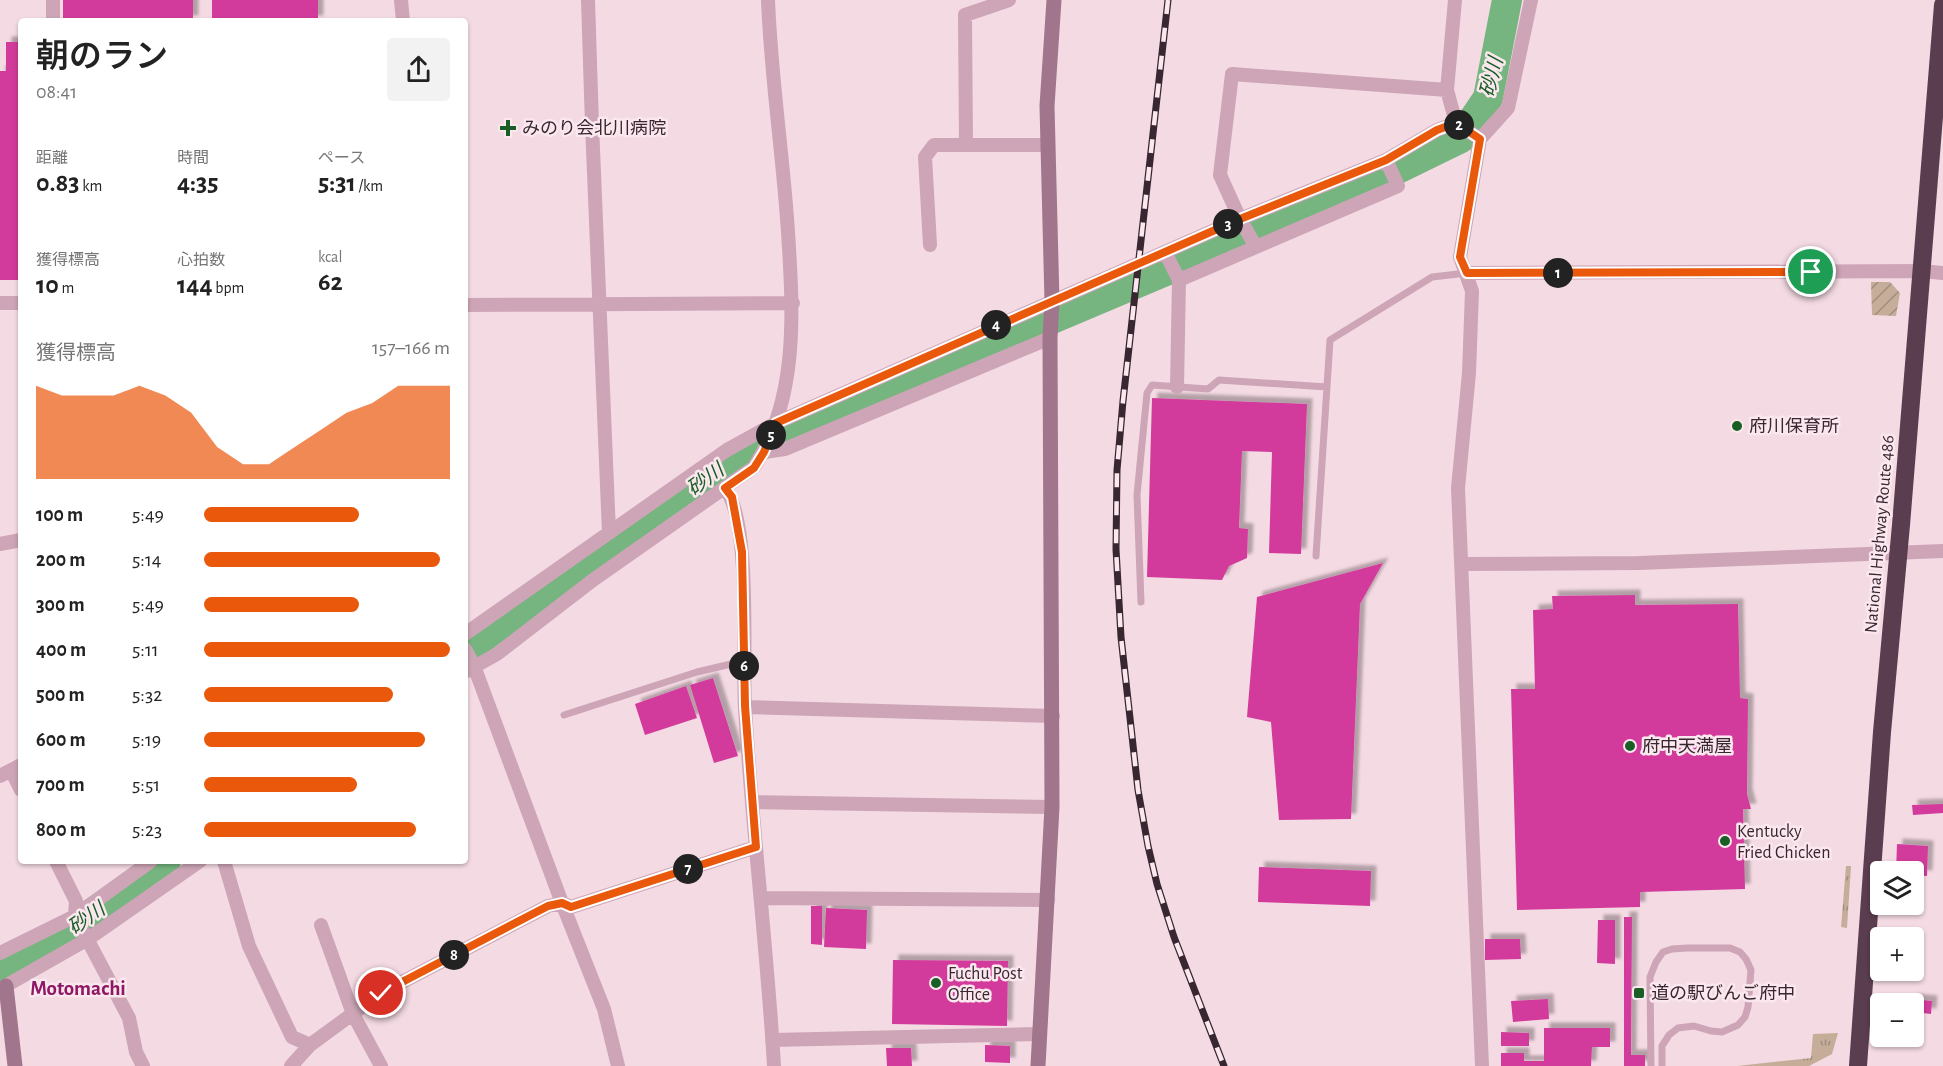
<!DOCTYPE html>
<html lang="ja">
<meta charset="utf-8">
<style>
body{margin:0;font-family:"Alegreya Sans","Noto Sans JP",sans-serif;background:#f2f2f2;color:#222;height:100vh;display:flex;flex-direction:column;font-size:22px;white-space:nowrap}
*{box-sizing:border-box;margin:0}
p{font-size:20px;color:#767676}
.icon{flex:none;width:33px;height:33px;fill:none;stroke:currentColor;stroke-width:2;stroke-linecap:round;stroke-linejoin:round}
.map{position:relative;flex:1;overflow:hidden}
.details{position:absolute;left:18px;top:18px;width:450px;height:846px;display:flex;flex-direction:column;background:#fff;border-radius:6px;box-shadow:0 2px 4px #0004}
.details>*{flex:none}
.buttons{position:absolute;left:1870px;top:861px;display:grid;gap:12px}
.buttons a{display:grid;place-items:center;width:54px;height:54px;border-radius:6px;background:#fff;box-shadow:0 2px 4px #0004;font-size:30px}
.pin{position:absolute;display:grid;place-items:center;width:51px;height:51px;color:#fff;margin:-26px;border:3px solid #fff;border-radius:50%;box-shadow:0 2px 6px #0007}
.km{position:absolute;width:30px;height:30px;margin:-15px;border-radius:50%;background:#222;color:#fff;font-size:16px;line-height:30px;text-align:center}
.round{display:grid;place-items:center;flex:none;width:63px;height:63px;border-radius:6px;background:#f2f2f2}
.headline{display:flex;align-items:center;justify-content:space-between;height:102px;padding:0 18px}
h1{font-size:33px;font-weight:600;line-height:45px}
.metrics{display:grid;grid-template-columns:repeat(3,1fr);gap:9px;height:102px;padding:6px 18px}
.metrics div{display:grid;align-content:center}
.metrics b{font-size:26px;font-weight:600}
.metrics small{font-size:16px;font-weight:400}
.metrics p{font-size:16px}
.chart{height:168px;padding:12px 18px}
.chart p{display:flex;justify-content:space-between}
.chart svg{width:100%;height:108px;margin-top:6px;fill:#ea580c;opacity:.7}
ul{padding:0 18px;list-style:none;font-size:20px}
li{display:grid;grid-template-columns:96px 72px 1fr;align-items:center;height:45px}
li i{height:15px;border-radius:8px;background:#ea580c}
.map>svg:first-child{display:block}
.grass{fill:url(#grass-tufts)}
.garden{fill:url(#garden-furrows)}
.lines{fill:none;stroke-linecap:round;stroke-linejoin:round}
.river{stroke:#76b480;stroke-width:30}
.building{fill:#d23b9b;filter:url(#shadow)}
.lane{stroke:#cda5b6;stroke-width:7}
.street{stroke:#cda5b6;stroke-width:14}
.secondary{stroke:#a1768c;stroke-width:15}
.highway{stroke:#5a3d4e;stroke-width:18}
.rail-casing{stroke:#382731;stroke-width:7}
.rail{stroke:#fbe7ee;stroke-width:4.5;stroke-dasharray:14;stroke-linecap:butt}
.route-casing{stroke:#fff;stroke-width:12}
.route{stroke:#ea580c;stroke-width:8}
.poi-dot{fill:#185e25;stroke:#fbe7ee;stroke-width:2}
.labels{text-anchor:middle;stroke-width:5;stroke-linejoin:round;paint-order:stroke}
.poi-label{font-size:18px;fill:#382731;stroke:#fbe7ee;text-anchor:start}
.street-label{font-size:18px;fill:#382731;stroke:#fbe7ee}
.water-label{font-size:20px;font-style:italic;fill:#185e25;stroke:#fbe7ee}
.quarter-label{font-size:21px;font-weight:bold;fill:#8f1864;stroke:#fbe7ee}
</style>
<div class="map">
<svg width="1943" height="1066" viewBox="0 0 1943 1066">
<defs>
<pattern id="grass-tufts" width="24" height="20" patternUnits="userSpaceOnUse" patternTransform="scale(1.5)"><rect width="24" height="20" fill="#c5ad99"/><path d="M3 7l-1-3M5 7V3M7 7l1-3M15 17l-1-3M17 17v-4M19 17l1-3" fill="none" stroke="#a18d7d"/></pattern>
<pattern id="garden-furrows" width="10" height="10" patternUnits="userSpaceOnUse" patternTransform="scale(1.5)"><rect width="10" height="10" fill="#c5ad99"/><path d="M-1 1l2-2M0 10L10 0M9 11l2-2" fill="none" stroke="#a18d7d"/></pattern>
<filter id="shadow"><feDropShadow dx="5.5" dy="-5.5" stdDeviation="1.5" flood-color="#0004"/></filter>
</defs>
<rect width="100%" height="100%" fill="#f4dae3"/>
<!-- grass -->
<path class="grass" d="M1846 866H1851L1847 928 1841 927Z
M1838 1033 1832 1054 1809 1066H1737L1811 1058 1813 1034Z"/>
<!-- garden -->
<path class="garden" d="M1871 282H1890L1900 293 1896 316 1872 315Z"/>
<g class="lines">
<!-- river -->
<path class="river" d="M465 650 729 462 792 429 1336 199 1461 138 1488 98 1507 0
M0 966 63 934 166 861"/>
</g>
<!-- building -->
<path class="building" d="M63 0H193V21H63Z
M212 0H318V21H212Z
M6 42H21V280H0V71H6Z
M1152 398 1307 404 1301 554 1269 553 1272 452 1242 451 1239 528 1248 529 1247 558 1229 566 1222 580 1147 577Z
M1383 563 1360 604 1351 819 1279 820 1271 722 1247 717 1257 597Z
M1635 595V605L1738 604 1740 698 1748 699 1747 794 1751 809H1743L1745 889 1640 892V907L1517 910 1511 689H1535L1533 610 1553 609 1552 596Z
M713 678 738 756 714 763 690 685Z
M686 686 697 718 645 735 635 704Z
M1943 804V813L1913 815 1912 805Z
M1897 844 1928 846 1927 876 1914 875V872H1896Z
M1259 867 1371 871 1370 906 1258 902Z
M811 906H822V945L811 944Z
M826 908 867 910 866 949 824 947Z
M1624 917H1632L1631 1055H1645V1066H1624Z
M1598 920H1615V964L1597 963Z
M1485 939H1520L1521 959 1485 960Z
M893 960 1008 961 1007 1026 892 1024Z
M1548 999 1549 1019 1513 1022 1511 1001Z
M1912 999 1932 1001 1931 1014 1914 1012V1004H1911Z
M1544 1028H1610V1047H1592L1591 1066H1501V1053H1524V1061H1544Z
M1501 1032 1529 1033V1046H1501Z
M985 1045 1010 1046V1063L985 1062Z
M886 1048H911L912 1066H887Z"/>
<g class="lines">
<!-- lane -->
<path class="lane" d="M1316 556 1330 340 1432 277 1467 273
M1141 602 1137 495 1147 393 1152 385 1208 389 1219 380 1327 387
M564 715 697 672 744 661
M1651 1066 1650 977 1656 962 1663 952 1672 949 1687 948H1730L1740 952 1746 959 1751 970 1748 1007 1745 1017 1738 1025 1722 1032 1711 1031 1694 1026 1678 1028 1669 1035 1662 1046V1066"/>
<!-- street -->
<path class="street" d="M53 0V21
M401 0 403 21
M588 0 592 125 609 533
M1455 0 1447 90 1456 123 1480 139
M966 145 965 15 1009 0
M930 245 925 157 934 145H1048
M1256 247 1240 219 1220 175 1232 74 1447 90
M1165 252 1179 280 1177 387
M1467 273 1921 271 1943 273
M1179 280 1398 186 1386 160
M0 303H21
M465 305 793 303
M764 452 785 449 1050 338
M725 488C752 523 742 659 745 708 752 827 767 946 774 1066
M0 544 21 540
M1462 564 1639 563 1943 551
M465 634 727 450 776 423 1240 219 1386 160 1437 130 1456 123
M465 649 474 666 562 903 604 1009 618 1066
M465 672 497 654 593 580 754 467C799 398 793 311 788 232 783 155 771 78 768 0
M745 707 1053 716
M11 770 21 790
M0 776 21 765
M753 802 1052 807
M56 861 76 901 75 916 129 1018 136 1052 143 1066
M224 861 249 946 292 1037 310 1045 381 993 548 906 562 903 571 907 756 847
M761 898 1048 900
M321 925 353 1014 381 1066
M0 953 75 916 151 861
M0 989 88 939 200 861
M772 1040 1040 1034
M291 1066 310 1045
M1482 1066 1458 488 1469 373 1472 291 1460 257 1480 139 1508 108 1531 0"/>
<!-- secondary -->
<path class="secondary" d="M6 986 15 1066
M1038 1066 1052 807 1050 338 1052 301 1047 106 1054 0"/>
<!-- highway -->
<path class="highway" d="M1858 1066 1882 732 1901 525 1943 5"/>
<defs>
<path id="rail" d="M1168 0 1123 401 1117 470 1116 549 1121 637 1138 790 1148 846 1157 884 1174 937 1224 1066"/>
</defs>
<!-- rail casing -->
<use href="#rail" class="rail-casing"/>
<!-- rail -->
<use href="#rail" class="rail"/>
</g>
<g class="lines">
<defs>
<path id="route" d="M381 993 548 906 562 903 571 907 756 847 745 706 742 552 732 497 725 488 754 468 764 452 776 423 1240 219 1386 160 1437 130 1456 123 1480 139 1460 257 1467 273 1811 272"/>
</defs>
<!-- route casing -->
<use href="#route" class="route-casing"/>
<!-- route -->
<use href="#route" class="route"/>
</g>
<!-- markers -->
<g class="poi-dot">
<path d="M505 119h6v6h6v6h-6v6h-6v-6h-6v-6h6z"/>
<circle cx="1737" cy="426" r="6"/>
<circle cx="1630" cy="746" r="6"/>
<circle cx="1725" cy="841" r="6"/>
<circle cx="936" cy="983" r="6"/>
<rect x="1633" y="987" width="12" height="12" rx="3"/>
</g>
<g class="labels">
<!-- poi labels -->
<g class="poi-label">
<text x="522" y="134">みのり会北川病院</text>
<text x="1749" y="432">府川保育所</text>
<text x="1642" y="752">府中天満屋</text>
<text x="1737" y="837">Kentucky<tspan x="1737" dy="21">Fried Chicken</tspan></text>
<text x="948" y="979">Fuchu Post<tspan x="948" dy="21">Office</tspan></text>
<text x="1651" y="999">道の駅びんご府中</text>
</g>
<!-- street labels -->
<g class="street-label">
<text transform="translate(1879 534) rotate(-85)" y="6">National Highway Route 486</text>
</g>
<!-- water labels -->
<g class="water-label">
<text transform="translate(1491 77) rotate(-76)" y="7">砂川</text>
<text transform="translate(705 479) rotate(-36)" y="7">砂川</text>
<text transform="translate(86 918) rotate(-35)" y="7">砂川</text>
</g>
<!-- quarter labels -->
<g class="quarter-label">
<text x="78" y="995">Motomachi</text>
</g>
</g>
</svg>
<div class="buttons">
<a><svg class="icon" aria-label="layers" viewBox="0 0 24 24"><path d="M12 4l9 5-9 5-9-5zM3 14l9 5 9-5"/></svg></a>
<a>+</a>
<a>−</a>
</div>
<div class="pin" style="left:1811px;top:272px;background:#1e9e55"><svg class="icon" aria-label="arrive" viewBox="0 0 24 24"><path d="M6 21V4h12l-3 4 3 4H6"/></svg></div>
<div class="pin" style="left:381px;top:993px;background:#d93025"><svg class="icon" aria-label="check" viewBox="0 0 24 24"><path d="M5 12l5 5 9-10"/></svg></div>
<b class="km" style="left:1558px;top:273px">1</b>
<b class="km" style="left:1459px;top:125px">2</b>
<b class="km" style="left:1228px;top:224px">3</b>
<b class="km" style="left:996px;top:325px">4</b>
<b class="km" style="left:771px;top:435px">5</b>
<b class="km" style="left:744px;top:666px">6</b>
<b class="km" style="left:688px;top:869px">7</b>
<b class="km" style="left:454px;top:955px">8</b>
<section class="details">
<div class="headline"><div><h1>朝のラン</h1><p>08:41</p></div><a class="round"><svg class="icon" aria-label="share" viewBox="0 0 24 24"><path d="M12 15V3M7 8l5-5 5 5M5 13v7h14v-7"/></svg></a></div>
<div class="metrics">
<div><p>距離</p><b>0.83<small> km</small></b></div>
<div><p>時間</p><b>4:35</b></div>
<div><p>ペース</p><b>5:31<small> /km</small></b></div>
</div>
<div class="metrics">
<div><p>獲得標高</p><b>10<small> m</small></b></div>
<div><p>心拍数</p><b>144<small> bpm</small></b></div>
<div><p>kcal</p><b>62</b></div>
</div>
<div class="chart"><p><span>獲得標高</span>157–166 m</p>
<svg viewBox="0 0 160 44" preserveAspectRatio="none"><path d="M0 44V6L10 10L20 10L30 10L40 6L50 10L60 17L70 31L80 38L90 38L100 31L110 24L120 17L130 13L140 6L150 6L160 6V44z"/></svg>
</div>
<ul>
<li><b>100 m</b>5:49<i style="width:63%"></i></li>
<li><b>200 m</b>5:14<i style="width:96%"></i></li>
<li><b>300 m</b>5:49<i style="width:63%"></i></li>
<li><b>400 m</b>5:11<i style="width:100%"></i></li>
<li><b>500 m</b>5:32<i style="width:77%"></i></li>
<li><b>600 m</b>5:19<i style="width:90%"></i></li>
<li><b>700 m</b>5:51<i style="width:62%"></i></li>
<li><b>800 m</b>5:23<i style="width:86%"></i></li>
</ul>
</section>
</div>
